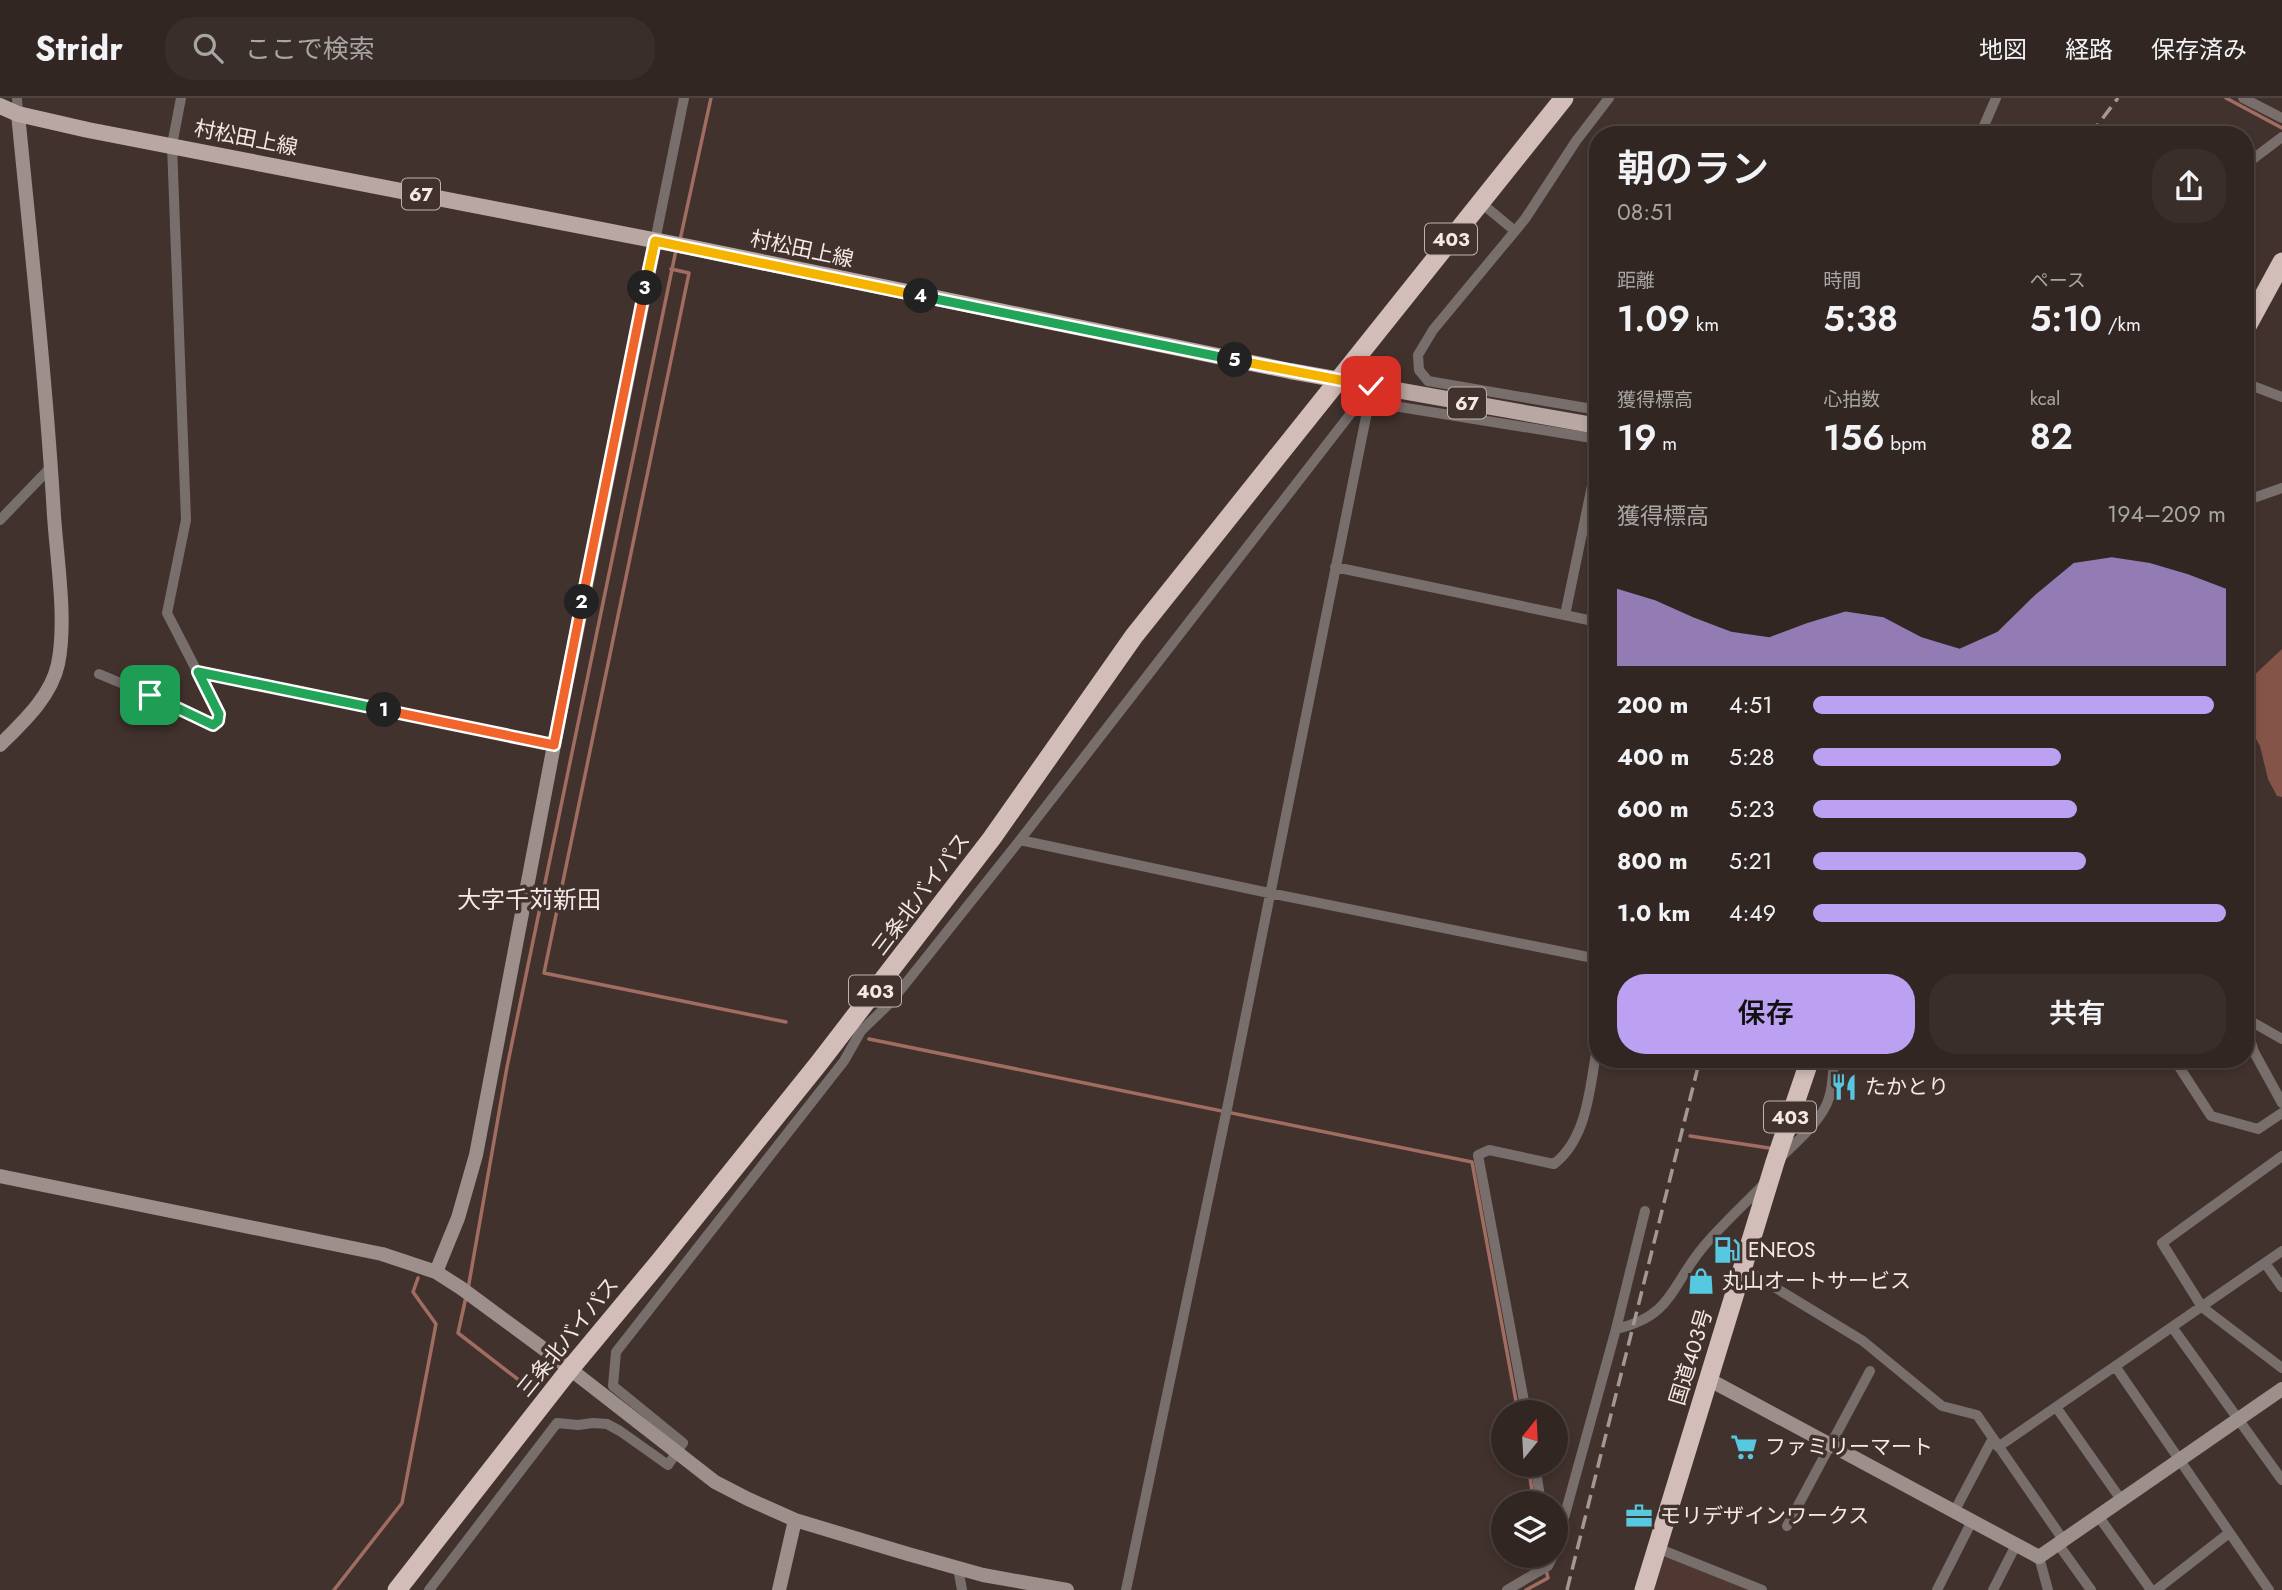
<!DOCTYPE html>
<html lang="ja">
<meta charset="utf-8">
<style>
body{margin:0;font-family:Jost,"Noto Sans JP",sans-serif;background:#3a2e2a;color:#f1f3f6;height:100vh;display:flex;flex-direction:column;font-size:26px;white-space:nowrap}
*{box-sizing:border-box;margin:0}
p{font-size:23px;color:#a8a5a5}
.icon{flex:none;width:38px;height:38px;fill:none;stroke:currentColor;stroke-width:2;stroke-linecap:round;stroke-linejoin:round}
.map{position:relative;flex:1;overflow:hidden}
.side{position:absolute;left:1589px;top:28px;width:665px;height:942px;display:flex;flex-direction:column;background:#322622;border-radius:28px;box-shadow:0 4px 10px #0003,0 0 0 2px #4d4340}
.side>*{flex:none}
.needle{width:46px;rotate:18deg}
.controls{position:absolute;left:1491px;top:1302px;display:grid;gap:14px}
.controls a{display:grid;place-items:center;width:77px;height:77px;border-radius:50%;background:#322622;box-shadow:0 4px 10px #0003,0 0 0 2px #4d4340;font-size:35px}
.pin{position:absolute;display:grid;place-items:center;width:60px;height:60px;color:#fff;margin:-30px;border-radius:14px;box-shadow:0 4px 10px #0006}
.km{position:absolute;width:35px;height:35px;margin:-18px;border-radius:50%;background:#222;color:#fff;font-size:19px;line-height:35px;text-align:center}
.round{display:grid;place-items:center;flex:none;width:74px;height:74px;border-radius:28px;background:#3a2e2a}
.overview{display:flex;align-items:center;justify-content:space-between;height:119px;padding:0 28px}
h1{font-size:38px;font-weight:600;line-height:52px}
.figures{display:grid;grid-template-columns:repeat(3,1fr);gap:10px;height:119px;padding:7px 28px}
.figures div{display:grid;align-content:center}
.figures b{font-size:35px;font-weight:600}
.figures small{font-size:19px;font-weight:400}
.figures p{font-size:19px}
.chart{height:196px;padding:14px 28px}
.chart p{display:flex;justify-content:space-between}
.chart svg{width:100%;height:126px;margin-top:7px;fill:#bca0f2;opacity:.7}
.button{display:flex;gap:14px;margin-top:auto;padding:14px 28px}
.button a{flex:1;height:80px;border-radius:28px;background:#bca0f2;color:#111;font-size:28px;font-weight:600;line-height:80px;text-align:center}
.button a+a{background:#3a2e2a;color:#f1f3f6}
ul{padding:0 28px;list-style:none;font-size:23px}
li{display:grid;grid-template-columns:112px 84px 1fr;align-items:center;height:52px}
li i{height:18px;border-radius:9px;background:#bca0f2}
header{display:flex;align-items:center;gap:42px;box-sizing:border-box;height:98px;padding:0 35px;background:#322622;border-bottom:2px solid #4d4340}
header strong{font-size:33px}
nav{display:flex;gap:38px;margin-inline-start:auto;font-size:24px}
.search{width:490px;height:63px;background:#3a2e2a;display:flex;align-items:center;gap:18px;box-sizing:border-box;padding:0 24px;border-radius:28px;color:#a8a5a5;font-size:26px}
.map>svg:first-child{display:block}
.built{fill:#503832}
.forest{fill:#855448}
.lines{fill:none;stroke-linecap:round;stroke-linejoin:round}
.stream{stroke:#a16d61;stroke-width:3.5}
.street{stroke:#786f6d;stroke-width:10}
.secondary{stroke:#9c8f8c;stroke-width:14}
.primary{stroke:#b9a7a3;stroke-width:16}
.highway{stroke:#d2bdb8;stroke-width:19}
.rail{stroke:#a59794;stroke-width:3.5;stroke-dasharray:14 7;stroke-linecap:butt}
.split-1-casing{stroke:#fff;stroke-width:14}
.split-2-casing{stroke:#fff;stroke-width:14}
.split-3-casing{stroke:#fff;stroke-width:14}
.split-4-casing{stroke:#fff;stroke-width:14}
.split-5-casing{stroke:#fff;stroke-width:14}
.split-6-casing{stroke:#fff;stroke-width:14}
.split-1{stroke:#22a559;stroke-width:9}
.split-2{stroke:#f0652b;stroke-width:9}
.split-3{stroke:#f0652b;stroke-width:9}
.split-4{stroke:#f5b400;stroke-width:9}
.split-5{stroke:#22a559;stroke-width:9}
.split-6{stroke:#f5b400;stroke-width:9}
.labels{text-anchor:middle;stroke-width:7;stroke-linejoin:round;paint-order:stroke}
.shield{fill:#42322e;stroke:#bfb2af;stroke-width:2}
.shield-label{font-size:19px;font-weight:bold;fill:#f4e9e6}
.street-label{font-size:21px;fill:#f4e9e6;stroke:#42322e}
.poi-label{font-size:21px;fill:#f4e9e6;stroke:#42322e;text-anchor:start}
.quarter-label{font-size:24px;fill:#f4e9e6;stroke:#42322e}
</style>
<header>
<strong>Stridr</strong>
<div class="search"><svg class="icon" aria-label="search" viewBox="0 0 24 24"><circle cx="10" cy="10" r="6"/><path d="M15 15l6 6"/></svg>ここで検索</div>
<nav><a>地図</a><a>経路</a><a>保存済み</a></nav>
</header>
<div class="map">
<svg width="2282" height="1492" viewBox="0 0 2282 1492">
<rect width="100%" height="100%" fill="#42322e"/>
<!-- built -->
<path class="built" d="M1657 1450 1762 1492H1644Z"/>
<!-- forest -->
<path class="forest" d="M2282 551V699L2277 698 2268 681 2260 648 2248 627 2245 618V593L2249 582Z"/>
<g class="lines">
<!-- stream -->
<path class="stream" d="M2226 0 2282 30
M680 142 711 0
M671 171 689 175 544 875 786 924
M869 941 1472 1064 1518 1314
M1793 1036 1813 1010
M1690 1038 1769 1050
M468 1191 507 969 676 152
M466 1199 458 1235 524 1286
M1528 1367 1534 1405
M334 1492 402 1405 436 1226 413 1194 418 1180
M1526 1492 1548 1480 1546 1472"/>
<!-- street -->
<path class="street" d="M17 0 18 16
M2243 0 2282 20
M1980 37 1996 0
M2245 67 2282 39
M1480 104 1515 133
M655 143 684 0
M2245 285 2282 299
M1598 312 1428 283 1419 272 1418 257 1433 232 1525 121 1576 43 1609 0
M2245 403 2282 390
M0 422 51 369
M1335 469 1598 524
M1565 517 1598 359
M198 574 554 647
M99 576 150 597 206 624 213 627 218 623 219 616 167 515 186 422 172 47 181 0
M1020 742 1269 795 1598 861
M2245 920 2282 941
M2245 925 2254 954 2282 1005
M2174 961 2211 1018 2258 1031 2282 1015
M2282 1058 2162 1145 2202 1209 2282 1270
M1780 1060C1796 1045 1823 1021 1829 1000 1833 988 1833 973 1834 961
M2265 1165 2282 1189
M1743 1170 1863 1243 1942 1308 1977 1317 2064 1443
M2172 1229 2282 1382
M1616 1231 1645 1113
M2115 1268 2269 1492
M2056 1309 2122 1403
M1526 1314 1478 1057 1489 1052 1554 1066C1589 1039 1590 985 1598 944
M1998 1349 2282 1153
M1535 1367 1541 1405
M1954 1414 1993 1340
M2099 1419 2151 1492
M1787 1428 1870 1273
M2058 1446 2091 1492
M1556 1449 1616 1231C1671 1218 1670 1191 1700 1153 1719 1129 1743 1108 1764 1086
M1657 1450 1762 1492
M2039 1459 2048 1492
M958 1470 962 1492
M429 1492 557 1325 578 1327 593 1325 607 1326 620 1333 668 1367 683 1345 613 1288 616 1254 844 963 861 933 890 905 1020 742 1355 310 1369 304 1598 341
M1126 1492 1228 1006 1369 304
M1507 1492 1548 1468 1553 1458
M1937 1492 1972 1423
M1993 1492 2016 1447
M2156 1492 2229 1435"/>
<!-- secondary -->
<path class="secondary" d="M0 647C22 625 51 599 58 566 67 523 57 462 54 418 46 283 31 149 18 16
M0 1078 382 1156 436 1174 461 1190 552 1257 715 1384 748 1401 795 1422 908 1456 983 1477 1067 1492
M436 1174 458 1120 476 1057 554 647 655 143
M1708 1281 2039 1459 2282 1291
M779 1492 795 1422"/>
<!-- primary -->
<path class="primary" d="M0 8 18 16 88 32 689 149 1290 273 1598 328"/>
<!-- highway -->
<path class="highway" d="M2245 232 2282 164
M397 1492 570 1271 659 1164 819 965 992 740 1134 538 1564 0
M1644 1492 1775 1064 1810 961"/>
<!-- rail -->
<path class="rail" d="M2090 37 2118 0
M1567 1492 1700 961"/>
</g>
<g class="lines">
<defs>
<path id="split-1" d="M150 597 213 627 218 623 219 616 198 574 384 612"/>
<path id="split-2" d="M384 612 554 647 582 504"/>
<path id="split-3" d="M582 504 645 190"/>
<path id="split-4" d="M645 190 655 143 921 198"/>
<path id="split-5" d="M921 198 1235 262"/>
<path id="split-6" d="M1235 262 1371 288"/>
</defs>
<!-- split-1 casing -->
<use href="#split-1" class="split-1-casing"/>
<!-- split-2 casing -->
<use href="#split-2" class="split-2-casing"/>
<!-- split-3 casing -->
<use href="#split-3" class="split-3-casing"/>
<!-- split-4 casing -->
<use href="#split-4" class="split-4-casing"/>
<!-- split-5 casing -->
<use href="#split-5" class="split-5-casing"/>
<!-- split-6 casing -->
<use href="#split-6" class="split-6-casing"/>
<!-- split-1 -->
<use href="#split-1" class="split-1"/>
<!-- split-2 -->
<use href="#split-2" class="split-2"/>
<!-- split-3 -->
<use href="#split-3" class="split-3"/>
<!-- split-4 -->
<use href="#split-4" class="split-4"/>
<!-- split-5 -->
<use href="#split-5" class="split-5"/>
<!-- split-6 -->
<use href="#split-6" class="split-6"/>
</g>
<!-- icons -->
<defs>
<symbol id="restaurant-bare" viewBox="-9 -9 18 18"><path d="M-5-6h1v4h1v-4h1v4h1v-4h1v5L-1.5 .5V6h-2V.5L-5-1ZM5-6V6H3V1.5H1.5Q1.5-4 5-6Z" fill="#56c9e1" stroke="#42322e" stroke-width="2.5" paint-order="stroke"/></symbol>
<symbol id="fuel-bare" viewBox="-9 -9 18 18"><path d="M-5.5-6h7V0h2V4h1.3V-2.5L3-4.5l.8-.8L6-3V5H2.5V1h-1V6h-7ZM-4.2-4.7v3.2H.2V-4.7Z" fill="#56c9e1" stroke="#42322e" stroke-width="2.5" paint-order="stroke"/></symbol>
<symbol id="shop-bare" viewBox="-9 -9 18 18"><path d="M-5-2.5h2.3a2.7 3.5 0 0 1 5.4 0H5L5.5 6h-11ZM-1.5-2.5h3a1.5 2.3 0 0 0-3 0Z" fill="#56c9e1" stroke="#42322e" stroke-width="2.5" paint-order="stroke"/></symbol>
<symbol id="supermarket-bare" viewBox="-9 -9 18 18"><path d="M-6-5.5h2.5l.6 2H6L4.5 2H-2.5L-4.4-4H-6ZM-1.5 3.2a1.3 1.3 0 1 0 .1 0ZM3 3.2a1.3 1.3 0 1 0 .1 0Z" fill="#56c9e1" stroke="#42322e" stroke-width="2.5" paint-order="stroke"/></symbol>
<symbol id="office-bare" viewBox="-9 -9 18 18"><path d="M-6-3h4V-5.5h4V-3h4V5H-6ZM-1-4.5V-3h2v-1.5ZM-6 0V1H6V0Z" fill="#56c9e1" stroke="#42322e" stroke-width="2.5" paint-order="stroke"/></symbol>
</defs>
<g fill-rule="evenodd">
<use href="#restaurant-bare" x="1825" y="970" width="38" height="38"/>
<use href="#fuel-bare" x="1708" y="1133" width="38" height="38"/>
<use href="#shop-bare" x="1682" y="1164" width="38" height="38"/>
<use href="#supermarket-bare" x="1725" y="1330" width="38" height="38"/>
<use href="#office-bare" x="1620" y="1399" width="38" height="38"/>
</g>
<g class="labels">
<!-- shield labels -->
<g class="shield">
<rect x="402" y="80.5" width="38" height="31" rx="5"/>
<rect x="1425" y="125.5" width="52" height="31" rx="5"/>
<rect x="1448" y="289.5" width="38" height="31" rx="5"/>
<rect x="849" y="877.5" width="52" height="31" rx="5"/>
<rect x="1764" y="1003.5" width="52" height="31" rx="5"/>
</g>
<g class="shield-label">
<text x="421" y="103">67</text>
<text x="1451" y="148">403</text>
<text x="1467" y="312">67</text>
<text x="875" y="900">403</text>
<text x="1790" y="1026">403</text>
</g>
<!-- street labels -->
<g class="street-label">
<text transform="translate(246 40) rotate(11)" y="7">村松田上線</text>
<text transform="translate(802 151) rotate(12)" y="7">村松田上線</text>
<text transform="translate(921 796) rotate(-53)" y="7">三条北バイパス</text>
<text transform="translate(568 1239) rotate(-51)" y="7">三条北バイパス</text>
<text transform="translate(1691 1259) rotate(-73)" y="7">国道403号</text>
</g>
<!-- poi labels -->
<g class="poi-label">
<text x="1865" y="996">たかとり</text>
<text x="1748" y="1159">ENEOS</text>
<text x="1722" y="1190">丸山オートサービス</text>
<text x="1765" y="1356">ファミリーマート</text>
<text x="1660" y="1425">モリデザインワークス</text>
</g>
<!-- quarter labels -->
<g class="quarter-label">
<text x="529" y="810">大字千苅新田</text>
</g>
</g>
</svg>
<div class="controls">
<a><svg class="needle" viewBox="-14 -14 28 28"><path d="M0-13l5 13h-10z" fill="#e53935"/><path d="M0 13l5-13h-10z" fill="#a8a5a5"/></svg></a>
<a><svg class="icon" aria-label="layers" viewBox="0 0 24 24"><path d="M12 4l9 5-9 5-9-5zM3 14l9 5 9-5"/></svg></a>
</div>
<div class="pin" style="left:150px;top:597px;background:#1e9e55"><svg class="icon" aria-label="arrive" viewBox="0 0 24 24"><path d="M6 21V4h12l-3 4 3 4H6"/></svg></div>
<div class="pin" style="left:1371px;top:288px;background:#d93025"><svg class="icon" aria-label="check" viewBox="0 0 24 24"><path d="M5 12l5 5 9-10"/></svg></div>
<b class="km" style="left:384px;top:612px">1</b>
<b class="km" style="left:582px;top:504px">2</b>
<b class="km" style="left:645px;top:190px">3</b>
<b class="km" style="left:921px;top:198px">4</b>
<b class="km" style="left:1235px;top:262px">5</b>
<section class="side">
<div class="overview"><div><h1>朝のラン</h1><p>08:51</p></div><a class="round"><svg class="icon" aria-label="share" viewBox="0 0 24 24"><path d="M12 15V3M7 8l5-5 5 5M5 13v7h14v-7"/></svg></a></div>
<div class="figures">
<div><p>距離</p><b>1.09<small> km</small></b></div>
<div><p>時間</p><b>5:38</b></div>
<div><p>ペース</p><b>5:10<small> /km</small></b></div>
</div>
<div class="figures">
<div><p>獲得標高</p><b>19<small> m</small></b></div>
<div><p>心拍数</p><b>156<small> bpm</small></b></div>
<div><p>kcal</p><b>82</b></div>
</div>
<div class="chart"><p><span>獲得標高</span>194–209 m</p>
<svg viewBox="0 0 160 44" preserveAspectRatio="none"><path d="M0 44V17L10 21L20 27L30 32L40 34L50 29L60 25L70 27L80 34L90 38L100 32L110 19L120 8L130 6L140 8L150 12L160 17V44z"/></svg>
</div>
<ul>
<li><b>200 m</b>4:51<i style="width:97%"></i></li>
<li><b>400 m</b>5:28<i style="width:60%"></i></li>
<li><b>600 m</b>5:23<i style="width:64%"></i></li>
<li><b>800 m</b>5:21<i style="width:66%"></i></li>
<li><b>1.0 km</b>4:49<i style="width:100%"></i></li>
</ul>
<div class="button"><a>保存</a><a>共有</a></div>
</section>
</div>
